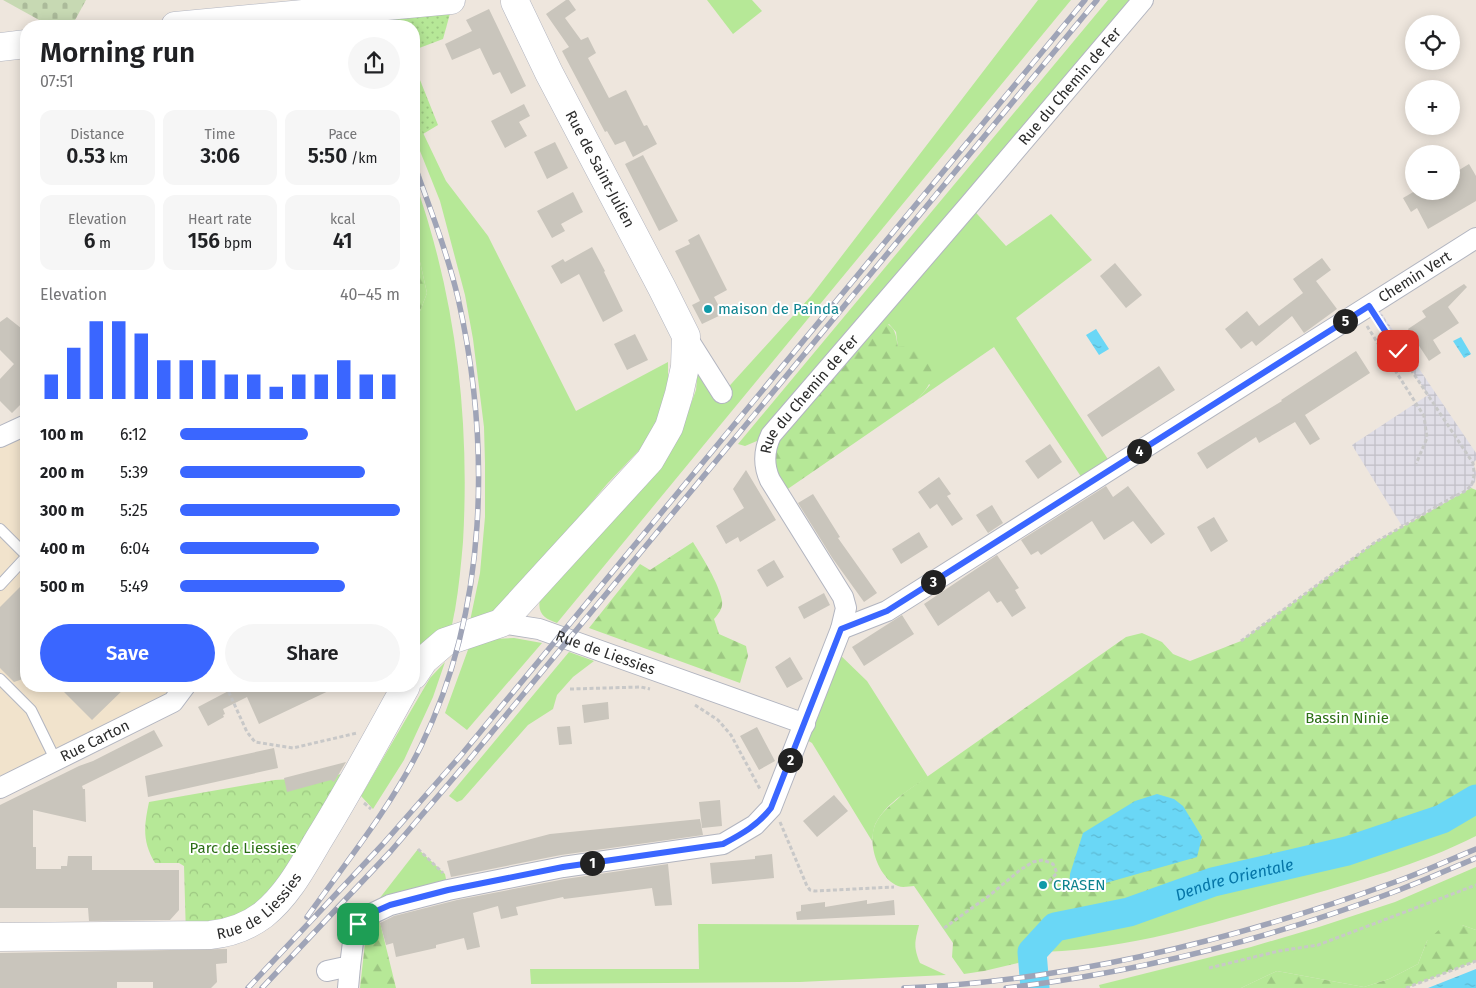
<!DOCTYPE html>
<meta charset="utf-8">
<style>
body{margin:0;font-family:"Fira Sans",sans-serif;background:#f6f6f6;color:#202124;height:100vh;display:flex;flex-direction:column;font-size:19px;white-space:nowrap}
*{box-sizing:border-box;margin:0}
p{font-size:16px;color:#757577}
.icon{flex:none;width:28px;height:28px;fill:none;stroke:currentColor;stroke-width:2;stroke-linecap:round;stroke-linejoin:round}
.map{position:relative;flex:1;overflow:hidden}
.panel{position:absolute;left:20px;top:20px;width:400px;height:672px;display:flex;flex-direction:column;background:#fff;border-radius:20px;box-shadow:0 2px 12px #0003}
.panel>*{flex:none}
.fabs{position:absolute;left:1405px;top:15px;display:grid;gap:10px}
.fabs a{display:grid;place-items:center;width:55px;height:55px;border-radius:50%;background:#fff;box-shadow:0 2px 12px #0003;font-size:25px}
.pin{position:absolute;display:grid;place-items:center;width:42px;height:42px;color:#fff;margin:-21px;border-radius:10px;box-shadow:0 2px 8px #0006}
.km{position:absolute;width:25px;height:25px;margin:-12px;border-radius:50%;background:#222;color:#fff;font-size:14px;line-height:25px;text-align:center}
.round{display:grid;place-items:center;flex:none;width:52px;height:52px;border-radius:26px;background:#f6f6f6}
.overview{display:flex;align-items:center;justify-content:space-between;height:85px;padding:0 20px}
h1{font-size:28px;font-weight:600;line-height:38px}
.stats{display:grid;grid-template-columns:repeat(3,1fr);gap:8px;height:85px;padding:5px 20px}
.stats div{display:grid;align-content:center;border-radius:12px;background:#f6f6f6;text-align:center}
.stats b{font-size:21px;font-weight:600}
.stats small{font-size:14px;font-weight:400}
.stats p{font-size:14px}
.chart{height:140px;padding:10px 20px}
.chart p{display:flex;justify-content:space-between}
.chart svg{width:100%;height:90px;margin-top:5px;stroke:#3a66ff;stroke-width:6}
.primary-button{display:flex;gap:10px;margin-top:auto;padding:10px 20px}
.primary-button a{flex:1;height:58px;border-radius:30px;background:#3a66ff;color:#fff;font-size:20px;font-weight:600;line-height:58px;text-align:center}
.primary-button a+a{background:#f6f6f6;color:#202124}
ul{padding:0 20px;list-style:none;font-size:16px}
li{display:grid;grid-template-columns:80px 60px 1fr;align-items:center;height:38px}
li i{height:12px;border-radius:6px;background:#3a66ff}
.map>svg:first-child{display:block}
.industrial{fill:url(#industrial-grid)}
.education{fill:#f1e3cc}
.grass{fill:#b6e897}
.forest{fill:url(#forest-firs)}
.cemetery{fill:url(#cemetery-stones)}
.park{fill:url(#park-crowns)}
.garden{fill:url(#garden-dots)}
.water{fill:url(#water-ripples)}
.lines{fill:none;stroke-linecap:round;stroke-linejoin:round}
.river{stroke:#6ad7f6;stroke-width:29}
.building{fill:#c9c5bc}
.lane-casing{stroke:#b2b5c0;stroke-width:12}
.street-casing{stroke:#b2b5c0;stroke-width:22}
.secondary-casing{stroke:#b2b5c0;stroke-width:29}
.path{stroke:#c8c8c8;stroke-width:3;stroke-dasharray:4 2.5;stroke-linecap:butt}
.lane{stroke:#fff;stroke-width:10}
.street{stroke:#fff;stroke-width:20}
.secondary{stroke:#fff;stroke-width:28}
.rail-casing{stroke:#9fa4b7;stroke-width:5.5}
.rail{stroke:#fff;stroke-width:4;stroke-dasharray:11;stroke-linecap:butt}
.route-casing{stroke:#fff;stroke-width:10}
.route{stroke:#3a66ff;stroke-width:6}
.culture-dot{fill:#0f9aa8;stroke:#fff;stroke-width:2}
.labels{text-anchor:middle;stroke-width:4;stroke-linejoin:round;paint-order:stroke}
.street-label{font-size:15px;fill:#2c2c2c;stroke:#fff}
.culture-label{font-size:15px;fill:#0d838f;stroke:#fff;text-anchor:start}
.park-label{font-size:15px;fill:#2c6f16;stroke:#fff}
.water-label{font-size:16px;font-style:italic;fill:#0575a7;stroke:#fff}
</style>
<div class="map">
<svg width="1476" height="988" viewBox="0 0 1476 988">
<defs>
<pattern id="industrial-grid" width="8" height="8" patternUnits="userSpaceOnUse" patternTransform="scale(1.25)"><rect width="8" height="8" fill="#e0dee7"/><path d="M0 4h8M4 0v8" fill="none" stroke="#c0bfc6"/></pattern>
<pattern id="forest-firs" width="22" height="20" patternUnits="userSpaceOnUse" patternTransform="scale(1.25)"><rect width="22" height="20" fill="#b6e897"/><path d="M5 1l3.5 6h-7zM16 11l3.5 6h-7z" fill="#9dc782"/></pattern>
<pattern id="cemetery-stones" width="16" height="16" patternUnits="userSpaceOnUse" patternTransform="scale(1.25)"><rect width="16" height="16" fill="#c7d9b3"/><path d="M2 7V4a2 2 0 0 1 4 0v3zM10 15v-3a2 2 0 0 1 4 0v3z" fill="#abba9a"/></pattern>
<pattern id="park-crowns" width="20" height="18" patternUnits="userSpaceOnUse" patternTransform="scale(1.25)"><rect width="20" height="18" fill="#b6e897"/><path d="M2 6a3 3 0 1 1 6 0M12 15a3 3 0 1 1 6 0" fill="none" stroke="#9dc782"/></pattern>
<pattern id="garden-dots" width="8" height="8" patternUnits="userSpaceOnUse" patternTransform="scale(1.25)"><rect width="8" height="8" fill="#b6e897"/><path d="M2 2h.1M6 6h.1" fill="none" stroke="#9dc782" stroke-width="1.8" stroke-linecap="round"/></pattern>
<pattern id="water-ripples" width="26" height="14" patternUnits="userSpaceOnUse" patternTransform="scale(1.25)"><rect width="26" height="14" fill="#6ad7f6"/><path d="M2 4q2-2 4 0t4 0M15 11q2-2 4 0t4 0" fill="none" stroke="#5cb9d3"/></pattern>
</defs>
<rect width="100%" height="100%" fill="#eee6dd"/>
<!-- industrial -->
<path class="industrial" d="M1374 302 1476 453V460L1473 463 1476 473 1475 482 1471 488 1402 526 1352 445 1428 395 1369 306Z"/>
<!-- education -->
<path class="education" d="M14 432 26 444V686H169V695L0 788V437Z"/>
<!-- grass -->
<path class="grass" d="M707 0H752L762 11 733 34Z
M1038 0H1071L557 623C545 619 537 614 540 599L684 423 696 390 699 356 723 393 811 296Z
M1108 0H1143L969 205 1006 246 1051 214 1092 260 1016 318 1113 467 1086 484 994 347 917 400 930 385 898 348 896 332 889 324 771 435 745 446 738 444Z
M414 114 446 181 488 236 576 411 668 362V390L662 414 645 444 607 484 496 616 470 621 480 573 485 517V463L484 427 473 339 465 295 440 201 414 136Z
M414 179C456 296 470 418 463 542 461 564 459 587 455 610 454 614 453 620 452 625 449 631 421 650 414 656V327L427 293 414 235Z
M514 638 542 643 467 730 445 713 469 647 494 639Z
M569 652 594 661 573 677 557 695 553 709 528 725 462 800 457 802 449 796Z
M837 652 867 681 928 777C910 789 888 802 877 821 873 827 873 835 872 841L812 743 800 736Z
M445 662 433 697 404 760 373 809 361 796 430 678Z
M1476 799V836C1419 865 1354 882 1293 900 1209 924 1120 952 1032 952L1055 927 1129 912 1213 882 1347 851 1442 819Z
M418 849 445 874 448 890 365 917Z
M1476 867V930L1462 925 1427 941 1418 964 1389 979 1364 987 1277 971 1241 988H1100L1099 985 1251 947 1319 927 1395 902Z
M698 924 919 925C915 942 913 946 920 963L946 975 800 982 531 984 530 969H699Z"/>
<!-- forest -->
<path class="forest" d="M414 235 427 293 414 327Z
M877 320C895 326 895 329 898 347 910 344 920 352 929 358 935 379 931 384 917 400L779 495 765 452Z
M1471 488 1476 490V799L1442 819 1347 851 1213 882 1129 912 1055 927 1032 952 1018 963 984 971 964 974 952 957 953 943 914 886C909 886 903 888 898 886 878 878 865 840 877 821 883 810 895 802 904 793L1126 637 1142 633 1162 642 1173 654 1190 661 1241 641 1374 543Z
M693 542C702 557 719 583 722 601 723 608 719 613 714 619L719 634 746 646 748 656 740 683 589 628 640 564 650 570Z
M377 910 396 988H360L366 934 359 924Z
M1462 925 1476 930V961L1406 988H1241L1277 971 1364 987 1389 979 1418 964 1427 941 1443 926Z"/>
<!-- cemetery -->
<path class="cemetery" d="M3 0H86L74 22 50 26Z"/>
<!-- park -->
<path class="park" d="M341 774 274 904 186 936 184 866 179 863H155C142 841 144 826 149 802L275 780 291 779 293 785Z"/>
<!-- garden -->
<path class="garden" d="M451 10 443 39 414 50V26H372L367 16Z
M414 65 438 125 423 134 414 114Z"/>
<!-- water -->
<path class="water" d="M1096 329 1109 349 1099 355 1086 335Z
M1461 337 1471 354 1464 358 1453 341Z
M1157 794 1174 799 1183 806 1202 837 1197 857 1081 890 1069 888 1070 874 1083 833 1135 801Z
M1476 969V988H1428Z"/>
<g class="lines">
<!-- river -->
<path class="river" id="s1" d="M1035 988 1032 952 1055 927 1129 912 1213 882 1347 851 1442 819 1476 799"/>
</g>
<!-- building -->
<path class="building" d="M566 0H569L576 10 565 18 581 40 588 37 596 53 588 58 609 98 626 90 644 126 647 125 657 144 633 157 625 141 615 145 607 131 605 132 562 51 569 47 546 14Z
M489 9 526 86 511 94 500 72 493 75 480 48 452 60 445 44 472 31 466 20Z
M524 104 530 116 519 122 527 136 505 148 491 121Z
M555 142 568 168 547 179 534 152Z
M643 155 678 221 659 231 625 164Z
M1469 164 1476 176V201L1428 229 1417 208 1411 212 1403 198 1415 191H1451V175Z
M573 192 583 212 561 224 565 231 552 238 537 211Z
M699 234 727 290 714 297 723 314 702 324 692 305 700 301 675 251 690 244 688 240Z
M592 247 605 271 604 272 623 311 603 322 579 274 561 284 551 266 563 259 565 262Z
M1322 258 1331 270 1316 281 1337 309 1304 333 1292 316 1256 346 1252 341 1241 349 1225 329 1247 311 1259 326 1303 293 1293 279Z
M1115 263 1142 295 1126 308 1100 276Z
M1464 284 1467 287 1448 307 1459 323 1433 340 1441 353 1429 361 1408 329 1426 317 1422 311Z
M7 317 26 332V399L12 413 0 401V379L14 364 0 350V322Z
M635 334 648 360 627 370 614 344Z
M1356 351 1370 373 1305 415 1320 439 1310 445 1295 422 1259 443 1256 437 1207 469 1197 453 1282 401 1281 400Z
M1159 366 1175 390 1102 437 1087 415Z
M1050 444 1062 462 1038 479 1025 461Z
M746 470 776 520 740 542 738 537 726 544 716 526 744 508 733 489Z
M939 477 951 494 947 496 963 519 952 526 937 504 930 509 918 492Z
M1106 486 1113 497 1128 486 1165 534 1151 544 1133 521 1104 540 1092 521 1041 555 1038 551 1031 555 1021 540Z
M813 494 840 537 838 538 877 593 864 602 833 559 798 503Z
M992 505 1003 523 988 533 976 515Z
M1214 517 1228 541 1211 552 1197 527Z
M919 532 928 547 901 564 892 549Z
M997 555 1019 588 1015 590 1026 608 1012 617 1001 601 997 603 989 591 938 626 924 604Z
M774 560 784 577 767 587 757 570Z
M26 581V678L14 682 0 668V607Z
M824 593 830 605 804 619 798 607Z
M902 615 914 634 864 666 852 647Z
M790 657 803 679 787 688 775 667Z
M58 686H127L92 720Z
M238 686H339L259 724 247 697 223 709 225 714 223 715 224 717 208 726 198 707Z
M608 702 609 719 584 723 582 705Z
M570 726 572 744 559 745 557 727Z
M757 727 775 761 759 770 740 736Z
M154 730 163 746 82 786 83 789H85L86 822 33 810V847H36V869H61V866H67L68 856H92V870H179V910L170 920 89 921 88 908H0V805L79 766 93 761Z
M274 748 278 768 148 797 145 776Z
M346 762 334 782 331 780 287 792 284 778Z
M834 795 848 811 817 837 803 821Z
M720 800 722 826 702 828 699 802Z
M700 819 703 835 561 855 451 877 447 861 550 834Z
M772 854 774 878 712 884 710 863 755 859V856Z
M668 864 672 905 655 906 652 888 564 899 563 897 516 907 518 915 501 919 498 906 473 913 480 947 467 950 464 938 436 945V948L396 957 393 943 386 945 380 923 394 916 457 900 565 879Z
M867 900V904L894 900 895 915 797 920 796 912 801 911V905L825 902V907Z
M227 949V963L216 964 217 982 211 988H153V982H117V988H0V953Z"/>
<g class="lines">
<defs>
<path id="lane" d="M0 529 26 555
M0 585 26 557
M0 679 31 710 56 761"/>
<g id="street">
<path d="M686 336 722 393"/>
<path d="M0 437 26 425"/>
<path id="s2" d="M501 623 539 629 805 724"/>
<path id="s3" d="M841 629 887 611 1476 238"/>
<path id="s4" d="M0 788 173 702 185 686"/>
<path id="s5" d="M327 971 350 966 354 934 359 924 365 917 390 905 448 890 563 867 723 844 755 825 771 808 841 629 846 608 843 597 770 480C763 465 764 450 771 435L969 205 1143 0"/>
<path d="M348 988 350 966"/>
</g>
<g id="secondary">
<path d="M175 26 451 0"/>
<path d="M0 47 26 44"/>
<path d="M414 675 424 660 445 642 501 623 650 460 669 427 679 394 685 367 686 336 662 288 549 73 515 2"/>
<path id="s6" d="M0 937 210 935C230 933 247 927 263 915 288 895 303 866 319 839 350 789 378 737 406 686"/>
</g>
</defs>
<!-- lane casing -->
<use href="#lane" class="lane-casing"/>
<!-- street casing -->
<use href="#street" class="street-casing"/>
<!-- secondary casing -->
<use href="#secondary" class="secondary-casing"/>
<!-- path -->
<path class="path" d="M1367 326 1424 416 1427 438 1416 464
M1241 641 1374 543 1453 497C1472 489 1476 484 1473 463L1378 320
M226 686 247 732 255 742 293 748 357 733
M570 689 641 687 650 689
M695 705 718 720 731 735 760 789
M364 803 371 809
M780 822 807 886 810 890 815 891 894 887
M418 849 443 873
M944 928 990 895 1020 870 1033 862 1043 860 1053 864 1057 873 1047 883
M1209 968 1279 951 1318 945 1476 885
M1406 988 1476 961"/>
<!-- lane -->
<use href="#lane" class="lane"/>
<!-- street -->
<use href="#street" class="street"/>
<!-- secondary -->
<use href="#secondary" class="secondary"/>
<defs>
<path id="rail" d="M307 917C347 861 391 807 421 746 488 609 491 444 458 298 447 252 430 208 414 164
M248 988 383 844 462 754 1085 0
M262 988 391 851 469 760 1097 0
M904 988C1072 981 1238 939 1395 882 1423 872 1449 860 1476 849
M1006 988C1140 972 1272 938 1399 890 1425 880 1450 869 1476 858"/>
</defs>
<!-- rail casing -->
<use href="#rail" class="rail-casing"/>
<!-- rail -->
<use href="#rail" class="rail"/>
</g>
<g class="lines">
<defs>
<path id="route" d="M358 924 365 916 390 905 448 890 563 867 723 844C742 834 758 825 771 808L841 629 887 611 1369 306 1398 351"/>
</defs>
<!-- route casing -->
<use href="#route" class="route-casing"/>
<!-- route -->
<use href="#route" class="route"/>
</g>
<!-- markers -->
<g class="culture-dot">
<circle cx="708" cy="309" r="5"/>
<circle cx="1043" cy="885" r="5"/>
</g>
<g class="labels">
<!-- street labels -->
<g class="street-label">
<text dy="5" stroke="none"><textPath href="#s5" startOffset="1372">Rue du Chemin de Fer</textPath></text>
<text transform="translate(600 169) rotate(62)" y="5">Rue de Saint-Julien</text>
<text dy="5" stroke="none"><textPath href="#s3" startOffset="674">Chemin Vert</textPath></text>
<text dy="5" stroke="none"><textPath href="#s5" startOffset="968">Rue du Chemin de Fer</textPath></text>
<text dy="5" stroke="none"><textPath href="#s2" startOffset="109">Rue de Liessies</textPath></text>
<text dy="5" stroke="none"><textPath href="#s4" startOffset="106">Rue Carton</textPath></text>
<text dy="5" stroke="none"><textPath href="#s6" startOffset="269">Rue de Liessies</textPath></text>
</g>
<!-- culture labels -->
<g class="culture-label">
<text x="718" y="314">maison de Painda</text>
<text x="1053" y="890">CRASEN</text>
</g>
<!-- park labels -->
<g class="park-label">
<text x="1347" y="723">Bassin Ninie</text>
<text x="243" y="853">Parc de Liessies</text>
</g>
<!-- water labels -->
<g class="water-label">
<text dy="6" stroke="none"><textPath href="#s1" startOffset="256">Dendre Orientale</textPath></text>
</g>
</g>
</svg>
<div class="fabs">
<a><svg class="icon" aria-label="locate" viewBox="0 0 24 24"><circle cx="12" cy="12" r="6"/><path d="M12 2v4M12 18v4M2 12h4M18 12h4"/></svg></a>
<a>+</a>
<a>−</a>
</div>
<div class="pin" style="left:358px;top:924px;background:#1e9e55"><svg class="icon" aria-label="arrive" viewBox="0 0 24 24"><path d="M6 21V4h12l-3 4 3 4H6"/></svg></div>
<div class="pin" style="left:1398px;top:351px;background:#d93025"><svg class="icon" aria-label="check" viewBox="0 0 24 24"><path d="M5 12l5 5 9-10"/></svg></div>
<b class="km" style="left:592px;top:863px">1</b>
<b class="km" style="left:790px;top:760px">2</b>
<b class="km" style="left:933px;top:582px">3</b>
<b class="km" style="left:1139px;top:451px">4</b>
<b class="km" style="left:1345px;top:321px">5</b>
<section class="panel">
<div class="overview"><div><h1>Morning run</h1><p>07:51</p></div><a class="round"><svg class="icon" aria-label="share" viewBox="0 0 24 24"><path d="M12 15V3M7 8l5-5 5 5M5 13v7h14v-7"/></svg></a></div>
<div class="stats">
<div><p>Distance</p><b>0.53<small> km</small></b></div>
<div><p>Time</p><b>3:06</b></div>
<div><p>Pace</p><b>5:50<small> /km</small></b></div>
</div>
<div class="stats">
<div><p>Elevation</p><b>6<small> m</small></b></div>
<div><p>Heart rate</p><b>156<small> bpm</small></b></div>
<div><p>kcal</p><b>41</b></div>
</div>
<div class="chart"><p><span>Elevation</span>40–45 m</p>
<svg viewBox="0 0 160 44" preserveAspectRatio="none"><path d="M5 44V32M15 44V19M25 44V6M35 44V6M45 44V12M55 44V25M65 44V25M75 44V25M85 44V32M95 44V32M105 44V38M115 44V32M125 44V32M135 44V25M145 44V32M155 44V32"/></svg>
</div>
<ul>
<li><b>100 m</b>6:12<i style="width:58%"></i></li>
<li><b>200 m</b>5:39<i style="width:84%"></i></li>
<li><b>300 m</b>5:25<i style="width:100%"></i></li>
<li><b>400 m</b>6:04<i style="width:63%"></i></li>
<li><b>500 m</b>5:49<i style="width:75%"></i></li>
</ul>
<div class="primary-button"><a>Save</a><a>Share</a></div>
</section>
</div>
